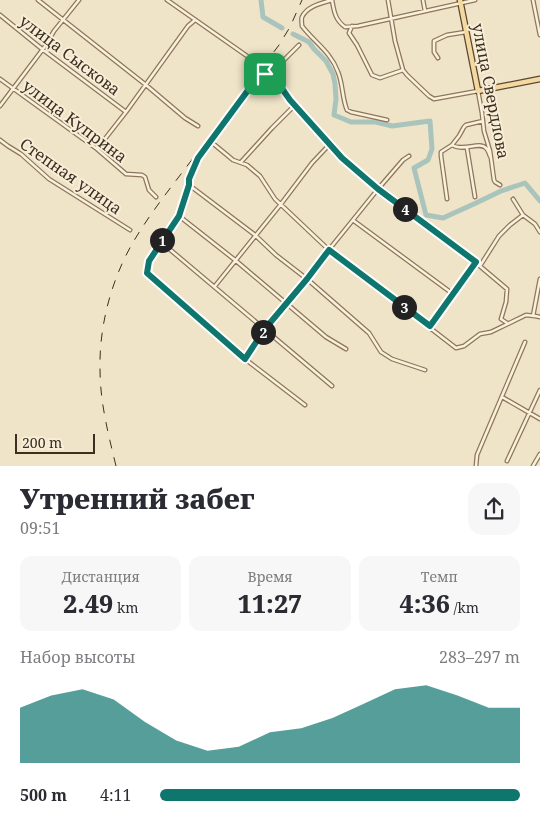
<!DOCTYPE html>
<html lang="ru">
<meta charset="utf-8">
<style>
body{margin:0;font-family:"Noto Serif",serif;background:#f7f7f7;color:#2b2b33;height:100vh;display:flex;flex-direction:column;font-size:19px;white-space:nowrap}
*{box-sizing:border-box;margin:0}
p{font-size:16px;color:#7c7c81}
.icon{flex:none;width:28px;height:28px;fill:none;stroke:currentColor;stroke-width:2;stroke-linecap:round;stroke-linejoin:round}
.map{position:relative;height:466px;overflow:hidden}
.sheet{display:flex;flex-direction:column;background:#fff;flex:1}
.sheet>*{flex:none}
.scale{position:absolute;left:15px;bottom:12px;width:80px;box-sizing:border-box;padding-left:5px;border:2px solid #3d2e20;border-top:0;font-size:14px;line-height:18px;white-space:nowrap;color:#3d2e20;-webkit-text-stroke:4px #f7eed8;paint-order:stroke}
.pin{position:absolute;display:grid;place-items:center;width:42px;height:42px;color:#fff;margin:-21px;border-radius:10px;box-shadow:0 2px 8px #0006}
.km{position:absolute;width:25px;height:25px;margin:-12px;border-radius:50%;background:#222;color:#fff;font-size:14px;line-height:25px;text-align:center}
.round{display:grid;place-items:center;flex:none;width:52px;height:52px;border-radius:15px;background:#f7f7f7}
.overview{display:flex;align-items:center;justify-content:space-between;height:85px;padding:0 20px}
h1{font-size:28px;font-weight:800;line-height:38px}
.metrics{display:grid;grid-template-columns:repeat(3,1fr);gap:8px;height:85px;padding:5px 20px}
.metrics div{display:grid;align-content:center;border-radius:12px;background:#f7f7f7;text-align:center}
.metrics b{font-size:25px;font-weight:800}
.metrics small{font-size:14px;font-weight:400}
.metrics p{font-size:14px}
.chart{height:140px;padding:10px 20px}
.chart p{display:flex;justify-content:space-between}
.chart svg{width:100%;height:90px;margin-top:5px;fill:#0f766e;opacity:.7}
ul{padding:0 20px;list-style:none;font-size:16px}
li{display:grid;grid-template-columns:80px 60px 1fr;align-items:center;height:38px}
li i{height:12px;border-radius:6px;background:#0f766e}
.map>svg:first-child{display:block}
.lines{fill:none;stroke-linecap:round;stroke-linejoin:round}
.river{stroke:#a9c4bc;stroke-width:5}
.minor-casing{stroke:#8d765c;stroke-width:5}
.primary-casing{stroke:#5b4430;stroke-width:7}
.minor{stroke:#faf1dc;stroke-width:2.5}
.primary{stroke:#f3d9a0;stroke-width:4.5}
.rail{stroke:#3d2e20;stroke-width:1;stroke-dasharray:9 9;stroke-linecap:butt}
.route-casing{stroke:#fff;stroke-width:10}
.route{stroke:#0f766e;stroke-width:6}
.labels{text-anchor:middle;stroke-width:4;stroke-linejoin:round;paint-order:stroke}
.street-label{font-size:16px;fill:#3d2e20;stroke:#f7eed8}
</style>
<div class="map">
<svg width="540" height="466" viewBox="0 0 540 466">
<rect width="100%" height="100%" fill="#f0e4c8"/>
<g class="lines">
<!-- river -->
<path class="river" d="M261 0 263 17 282 28
M293 34 309 42 314 49 326 61 333 74 335 84 336 99 334 115 351 122H376L392 126 430 121 432 149 428 160 414 168 426 215 443 218 476 203 501 191 525 183 540 201"/>
<defs>
<path id="minor" d="M38 0 146 85 185 118 198 126
M167 0 247 56
M388 0 395 41 403 70 407 75 429 96 434 99 478 91 482 113 484 131 490 151 494 180 495 182 500 185
M423 0 425 11
M533 0 540 35
M0 15 42 49 126 112
M352 26 349 33 357 45 372 75 380 78 403 70
M299 45 283 61 277 70 278 83 290 100 342 158 378 189 475 262 507 289 506 302 501 319 507 323
M438 58 434 52V41L447 35 466 32
M0 79 97 149 126 174 142 175 145 177 149 190 156 197
M278 83 265 74 257 77 198 157 189 179V185L179 216 149 261 147 273 245 359 305 405
M0 106 46 45 54 31 79 0
M387 120 351 112 347 110C342 98 343 84 338 72 331 52 314 42 302 26 302 23 301 20 302 17 307 6 322 3 332 0 334 11 335 20 345 27L358 26 475 0
M0 140 8 146 21 154 49 179 130 230
M210 141 227 155 233 160 247 165 260 176 275 199 329 250 456 348 464 346 480 334 491 332 526 315 535 316 540 317
M452 145C463 152 479 141 486 148 488 150 489 153 490 156
M467 148 475 197
M97 149 126 112 188 26 195 20
M241 162 272 128 295 105
M189 185 255 235 276 255 307 279 369 333 381 352 392 359 425 370
M447 199 441 156V152L452 145 459 136 464 127 466 125 483 121
M513 199 523 215 535 224 540 232
M179 216 235 260 326 337 346 349
M354 221 453 294
M161 242 332 386
M480 266 499 236 510 225 523 215
M215 286 281 204 312 163 330 144
M533 316 540 279
M430 326 475 262
M245 359 264 330 378 189 403 160 409 156
M502 397 540 419
M507 461 540 390
M476 466 477 455 525 342
M533 466 540 454"/>
<path id="primary" d="M460 0 478 91 540 79"/>
</defs>
<!-- minor casing -->
<use href="#minor" class="minor-casing"/>
<!-- primary casing -->
<use href="#primary" class="primary-casing"/>
<!-- minor -->
<use href="#minor" class="minor"/>
<!-- primary -->
<use href="#primary" class="primary"/>
<!-- rail -->
<path class="rail" d="M116 466C108 433 100 402 100 369 99 325 112 277 135 239 153 209 176 181 197 153 224 117 252 81 279 45L290 27 302 0"/>
</g>
<g class="lines">
<defs>
<path id="route" d="M265 74 278 83 290 100 342 158 378 189 476 262 430 326 329 250 307 279 264 330 245 359 147 273 149 261 179 216 189 185V179L198 158 257 78Z"/>
</defs>
<!-- route casing -->
<use href="#route" class="route-casing"/>
<!-- route -->
<use href="#route" class="route"/>
</g>
<g class="labels">
<!-- street labels -->
<g class="street-label">
<text transform="translate(70 55) rotate(37)" y="6">улица Сыскова</text>
<text transform="translate(491 91) rotate(79)" y="6">улица Свердлова</text>
<text transform="translate(75 121) rotate(37)" y="6">улица Куприна</text>
<text transform="translate(71 176) rotate(35)" y="6">Степная улица</text>
</g>
</g>
</svg>
<div class="scale">200 m</div>
<div class="pin" style="left:265px;top:74px;background:#1e9e55"><svg class="icon" aria-label="arrive" viewBox="0 0 24 24"><path d="M6 21V4h12l-3 4 3 4H6"/></svg></div>
<b class="km" style="left:162px;top:240px">1</b>
<b class="km" style="left:263px;top:332px">2</b>
<b class="km" style="left:404px;top:307px">3</b>
<b class="km" style="left:405px;top:209px">4</b>
</div>
<section class="sheet">
<div class="overview"><div><h1>Утренний забег</h1><p>09:51</p></div><a class="round"><svg class="icon" aria-label="share" viewBox="0 0 24 24"><path d="M12 15V3M7 8l5-5 5 5M5 13v7h14v-7"/></svg></a></div>
<div class="metrics">
<div><p>Дистанция</p><b>2.49<small> km</small></b></div>
<div><p>Время</p><b>11:27</b></div>
<div><p>Темп</p><b>4:36<small> /km</small></b></div>
</div>
<div class="chart"><p><span>Набор высоты</span>283–297 m</p>
<svg viewBox="0 0 160 44" preserveAspectRatio="none"><path d="M0 44V17L10 11L20 8L30 13L40 24L50 33L60 38L70 36L80 29L90 27L100 22L110 15L120 8L130 6L140 11L150 17L160 17V44z"/></svg>
</div>
<ul>
<li><b>500 m</b>4:11<i style="width:100%"></i></li>
</ul>
</section>
